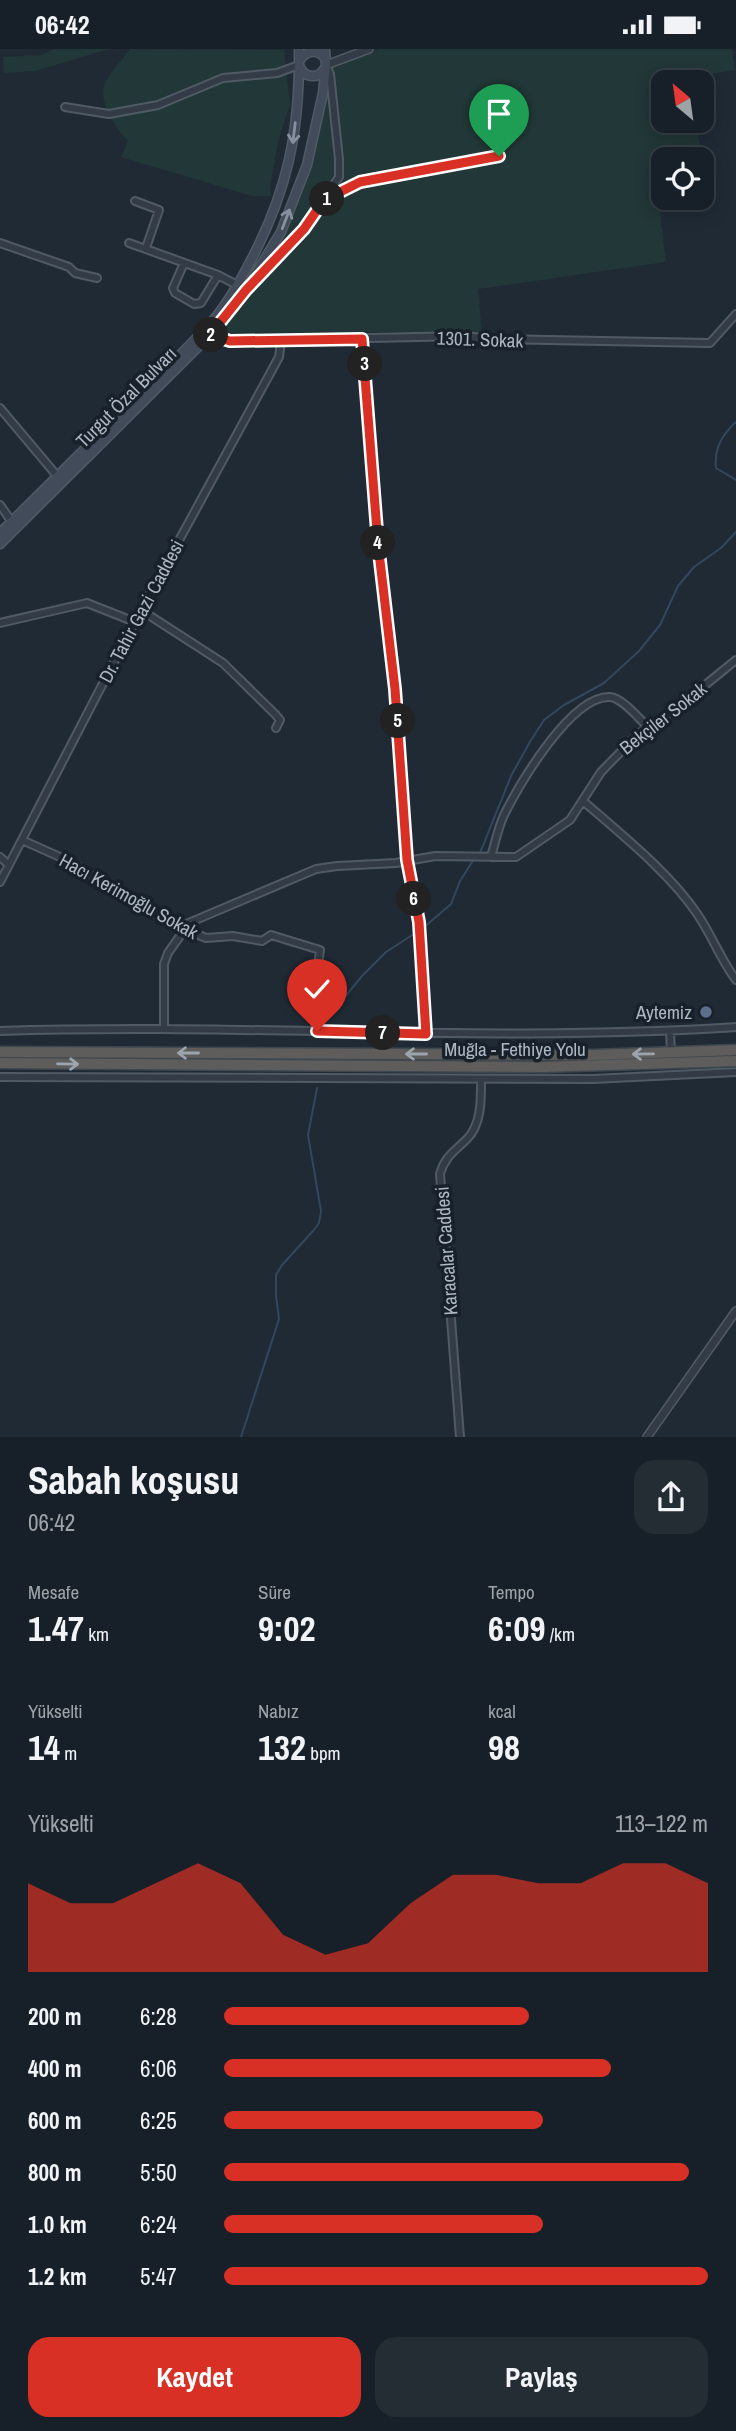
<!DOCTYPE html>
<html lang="tr">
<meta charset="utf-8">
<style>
body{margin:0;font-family:"Archivo Narrow",sans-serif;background:#242d34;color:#f1f3f6;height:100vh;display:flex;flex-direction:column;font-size:26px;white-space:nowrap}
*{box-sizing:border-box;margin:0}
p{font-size:23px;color:#9ea3a8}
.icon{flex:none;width:38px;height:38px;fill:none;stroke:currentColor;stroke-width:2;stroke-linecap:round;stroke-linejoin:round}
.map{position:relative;height:1388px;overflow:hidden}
.panel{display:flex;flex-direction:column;background:#172028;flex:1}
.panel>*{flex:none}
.needle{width:46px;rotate:331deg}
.buttons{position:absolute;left:651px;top:21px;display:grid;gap:14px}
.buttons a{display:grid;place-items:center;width:63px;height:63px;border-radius:14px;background:#172028;box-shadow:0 4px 18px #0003,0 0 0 2px #363e45;font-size:35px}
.pin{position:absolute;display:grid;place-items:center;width:60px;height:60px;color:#fff;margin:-72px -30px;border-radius:50% 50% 50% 0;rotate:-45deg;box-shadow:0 0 7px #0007}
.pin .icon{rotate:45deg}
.km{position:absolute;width:35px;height:35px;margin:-18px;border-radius:50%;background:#222;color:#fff;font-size:19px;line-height:35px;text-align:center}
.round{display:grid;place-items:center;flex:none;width:74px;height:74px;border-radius:21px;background:#242d34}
.overview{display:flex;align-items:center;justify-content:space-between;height:119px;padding:0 28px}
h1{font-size:38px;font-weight:700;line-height:52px}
.figures{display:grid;grid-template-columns:repeat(3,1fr);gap:10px;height:119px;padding:7px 28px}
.figures div{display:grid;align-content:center}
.figures b{font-size:35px;font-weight:700}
.figures small{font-size:19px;font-weight:400}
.figures p{font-size:19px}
.chart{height:196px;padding:14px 28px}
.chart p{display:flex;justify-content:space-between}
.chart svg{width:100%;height:126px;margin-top:7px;fill:#d93025;opacity:.7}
.cta{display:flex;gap:14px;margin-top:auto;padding:14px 28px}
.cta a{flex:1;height:80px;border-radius:21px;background:#d93025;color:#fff;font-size:28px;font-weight:700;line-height:80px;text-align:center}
.cta a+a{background:#242d34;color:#f1f3f6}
ul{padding:0 28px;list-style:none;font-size:23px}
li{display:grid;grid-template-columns:112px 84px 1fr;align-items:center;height:52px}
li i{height:18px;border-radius:9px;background:#d93025}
.status{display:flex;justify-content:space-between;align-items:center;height:49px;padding:0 35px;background:#172028;direction:ltr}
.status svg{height:19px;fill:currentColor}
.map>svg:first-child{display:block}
.green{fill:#223737;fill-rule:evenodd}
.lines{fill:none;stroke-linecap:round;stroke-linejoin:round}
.stream{stroke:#33475d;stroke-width:2}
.minor-casing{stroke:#505a64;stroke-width:10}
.tertiary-casing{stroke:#505a64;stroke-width:10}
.secondary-casing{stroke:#505a64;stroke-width:11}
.trunk-casing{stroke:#3d4750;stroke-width:13}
.minor{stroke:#333c46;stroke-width:6}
.tertiary{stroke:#333c46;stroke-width:7}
.secondary{stroke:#414b59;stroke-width:8}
.trunk{stroke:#5e5d5b;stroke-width:10}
.oneway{stroke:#87919e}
.oneway2{stroke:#9ca5ae}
.route-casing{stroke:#fff;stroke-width:14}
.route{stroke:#d93025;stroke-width:9}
.service-dot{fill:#5c6f8a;stroke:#18212a;stroke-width:2.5}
.labels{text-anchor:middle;stroke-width:7;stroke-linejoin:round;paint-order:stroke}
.street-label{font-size:19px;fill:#acb7c3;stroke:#18212a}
.poi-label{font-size:19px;fill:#acb7c3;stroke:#18212a;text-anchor:end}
</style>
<div class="status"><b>06:42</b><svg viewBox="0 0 49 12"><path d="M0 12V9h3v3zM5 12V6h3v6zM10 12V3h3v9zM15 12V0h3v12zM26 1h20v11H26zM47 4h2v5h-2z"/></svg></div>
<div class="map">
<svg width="736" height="1388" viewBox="0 0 736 1388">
<rect width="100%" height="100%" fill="#1f2a35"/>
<!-- green -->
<path class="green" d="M54 0H109L35 22 4 24 3 8 42 6Z
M130 0 284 1 290 56 279 89 270 137 271 147H252L121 108 128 92C115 78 96 52 106 32 112 21 123 10 130 0Z
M380 0H732L735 21 693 28V33H663V72H695L712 156 660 163 666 213 478 240 482 283 221 284 302 139 326 16ZM663 110H702V149H663Z"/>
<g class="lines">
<!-- stream -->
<path class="stream" d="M736 373C722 386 714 399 716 419L736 431
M480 804 511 727 531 691 544 671 564 656 604 634 639 602 660 576 678 537 694 518 721 499 736 483
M422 880 451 855 460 832 474 810
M327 970 362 927 386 903 417 883
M241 1388 279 1270 276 1247V1226L282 1216 313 1182 319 1174 321 1162 308 1086 317 1039"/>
<defs>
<path id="minor" d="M65 58 109 65 158 56 223 29 277 24 299 16
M326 150 360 133 499 107
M135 152 159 161 146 199
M0 194 69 218 75 224 97 229
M129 194 218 226 237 236
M184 214 173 239 175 244 194 255 201 254 218 226
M253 234 304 180 339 128V110L330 25 326 16
M210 286 230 292 464 287 493 290 710 294 736 265
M362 290 373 439 396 649 407 811 419 873 426 985
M0 359 58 428
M0 456 12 473
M141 561 223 614 275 665 280 671 276 679
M0 574 87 554 135 573
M583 752C622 786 670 824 698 866 712 887 721 911 736 931
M22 791 71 813 128 850 179 878 206 889 233 887 262 892 271 886 320 901 313 960 317 982
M0 808 9 816
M491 808C495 794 498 779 504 766 519 736 571 646 610 648 623 649 639 670 648 678
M0 833 141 561 279 308 281 292
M179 878 316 820 337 817 396 814 435 807 516 808 570 771 601 723 637 686 678 658 736 611
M164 979V915L168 904 185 880
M0 982C245 974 491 994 736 978
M670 982 671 1004
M0 1028 593 1030 736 1023
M460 1388 440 1125C445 1107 455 1102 467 1090 482 1075 481 1049 481 1030"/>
<path id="tertiary" d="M326 16 369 0
M647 1388 736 1262"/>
<path id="secondary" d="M300 11C307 0 320 0 326 11
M299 16C302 25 309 29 319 26L325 19
M0 484C43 442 86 399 129 356 157 328 188 300 215 269 228 253 239 234 249 215 288 142 300 82 299 0
M0 495 210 286 246 241 281 183 307 116 323 44 326 16 325 0"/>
<path id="trunk" d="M0 1003 593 1006 736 1001
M0 1014 541 1018 736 1012"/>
</defs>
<!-- minor casing -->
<use href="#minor" class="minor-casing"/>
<!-- tertiary casing -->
<use href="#tertiary" class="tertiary-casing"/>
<!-- secondary casing -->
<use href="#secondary" class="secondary-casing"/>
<!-- trunk casing -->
<use href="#trunk" class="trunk-casing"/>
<!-- minor -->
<use href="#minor" class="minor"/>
<!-- tertiary -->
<use href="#tertiary" class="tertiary"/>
<!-- secondary -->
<use href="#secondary" class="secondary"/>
<!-- trunk -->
<use href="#trunk" class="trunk"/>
</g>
<!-- one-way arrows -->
<defs><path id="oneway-shaft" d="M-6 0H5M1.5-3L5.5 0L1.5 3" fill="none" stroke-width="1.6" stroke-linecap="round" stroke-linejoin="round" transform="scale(1.75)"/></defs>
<g class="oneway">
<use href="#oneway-shaft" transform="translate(294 84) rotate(97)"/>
<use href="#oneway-shaft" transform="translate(286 170) rotate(-69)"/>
</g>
<g class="oneway2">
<use href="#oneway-shaft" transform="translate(188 1004) rotate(-180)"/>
<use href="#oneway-shaft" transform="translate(416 1005) rotate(-180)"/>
<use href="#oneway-shaft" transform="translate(643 1005) rotate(179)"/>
<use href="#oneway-shaft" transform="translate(68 1015) rotate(1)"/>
</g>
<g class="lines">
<defs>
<path id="route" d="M317 982 426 985 419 873 407 811 395 640 378 495 362 290 230 292 210 286 246 241 304 180 324 151 360 133 499 107"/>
</defs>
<!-- route casing -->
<use href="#route" class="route-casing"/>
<!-- route -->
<use href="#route" class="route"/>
</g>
<!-- markers -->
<circle class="service-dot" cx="706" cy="963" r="7"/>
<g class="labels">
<!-- street labels -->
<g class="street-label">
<text transform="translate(480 290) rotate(2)" y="7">1301. Sokak</text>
<text transform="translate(126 348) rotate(-45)" y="7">Turgut Özal Bulvarı</text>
<text transform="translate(141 562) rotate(-62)" y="7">Dr. Tahir Gazi Caddesi</text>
<text transform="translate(663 669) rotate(-38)" y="7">Bekçiler Sokak</text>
<text transform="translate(129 847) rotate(29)" y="7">Hacı Kerimoğlu Sokak</text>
<text x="515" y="1007">Muğla - Fethiye Yolu</text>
<text transform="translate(446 1202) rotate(-94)" y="7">Karacalar Caddesi</text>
</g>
<!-- poi labels -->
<g class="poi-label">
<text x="692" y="970">Aytemiz</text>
</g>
</g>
</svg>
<div class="buttons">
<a><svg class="needle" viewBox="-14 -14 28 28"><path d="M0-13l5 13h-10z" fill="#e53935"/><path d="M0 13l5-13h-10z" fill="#9ea3a8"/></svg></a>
<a><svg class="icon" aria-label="locate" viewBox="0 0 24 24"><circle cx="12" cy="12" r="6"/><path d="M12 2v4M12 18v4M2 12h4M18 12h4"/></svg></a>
</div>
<div class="pin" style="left:499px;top:107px;background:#1e9e55"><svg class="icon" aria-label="arrive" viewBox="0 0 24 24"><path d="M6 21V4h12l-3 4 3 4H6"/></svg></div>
<div class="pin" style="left:317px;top:982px;background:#d93025"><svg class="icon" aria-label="check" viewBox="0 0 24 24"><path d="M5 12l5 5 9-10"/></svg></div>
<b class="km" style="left:327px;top:150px">1</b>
<b class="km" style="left:211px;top:286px">2</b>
<b class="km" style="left:365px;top:315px">3</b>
<b class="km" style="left:378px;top:494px">4</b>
<b class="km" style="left:398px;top:672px">5</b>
<b class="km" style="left:414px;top:850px">6</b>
<b class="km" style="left:383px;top:984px">7</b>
</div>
<section class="panel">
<div class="overview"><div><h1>Sabah koşusu</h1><p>06:42</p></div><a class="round"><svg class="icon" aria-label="share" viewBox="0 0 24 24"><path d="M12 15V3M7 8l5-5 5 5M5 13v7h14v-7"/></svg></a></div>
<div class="figures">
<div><p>Mesafe</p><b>1.47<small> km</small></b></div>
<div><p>Süre</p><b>9:02</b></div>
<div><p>Tempo</p><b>6:09<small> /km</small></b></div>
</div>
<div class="figures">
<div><p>Yükselti</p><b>14<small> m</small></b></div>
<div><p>Nabız</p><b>132<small> bpm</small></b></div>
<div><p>kcal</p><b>98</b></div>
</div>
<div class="chart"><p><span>Yükselti</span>113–122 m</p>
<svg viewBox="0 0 160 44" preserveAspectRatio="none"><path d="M0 44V13L10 20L20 20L30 13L40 6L50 13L60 31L70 38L80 34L90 20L100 10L110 10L120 13L130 13L140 6L150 6L160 13V44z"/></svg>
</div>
<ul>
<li><b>200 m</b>6:28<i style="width:63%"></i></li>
<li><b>400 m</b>6:06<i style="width:80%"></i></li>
<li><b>600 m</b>6:25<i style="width:66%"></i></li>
<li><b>800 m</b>5:50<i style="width:96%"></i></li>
<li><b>1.0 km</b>6:24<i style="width:66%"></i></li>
<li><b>1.2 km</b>5:47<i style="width:100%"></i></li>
</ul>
<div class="cta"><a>Kaydet</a><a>Paylaş</a></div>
</section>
